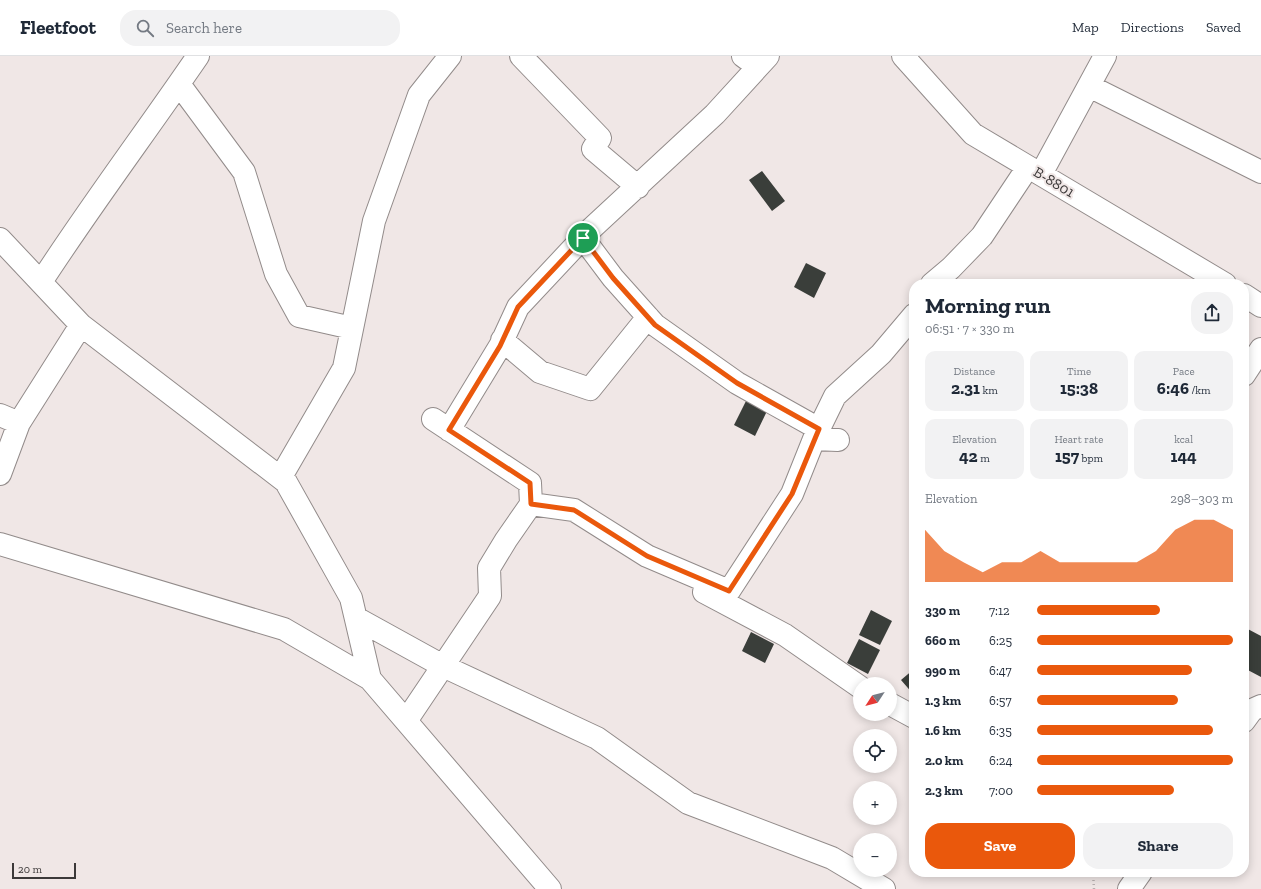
<!DOCTYPE html>
<meta charset="utf-8">
<style>
body{margin:0;font-family:"Zilla Slab",serif;background:#f2f2f3;color:#1f2937;height:100vh;display:flex;flex-direction:column;font-size:15px;white-space:nowrap}
*{box-sizing:border-box;margin:0}
p{font-size:13px;color:#747a83}
.icon{flex:none;width:22px;height:22px;fill:none;stroke:currentColor;stroke-width:2;stroke-linecap:round;stroke-linejoin:round}
.map{position:relative;flex:1;overflow:hidden}
.sheet{position:absolute;left:909px;top:223px;width:340px;height:598px;display:flex;flex-direction:column;background:#fff;border-radius:16px;box-shadow:0 2px 10px #0003}
.sheet>*{flex:none}
.needle{width:26px;rotate:234deg}
.tools{position:absolute;left:853px;top:621px;display:grid;gap:8px}
.tools a{display:grid;place-items:center;width:44px;height:44px;border-radius:50%;background:#fff;box-shadow:0 2px 10px #0003;font-size:20px}
.scale{position:absolute;left:12px;bottom:10px;width:64px;box-sizing:border-box;padding-left:4px;border:2px solid #3c3939;border-top:0;font-size:11px;line-height:14px;white-space:nowrap;color:#3c3939;-webkit-text-stroke:3px #f0e7e6;paint-order:stroke}
.pin{position:absolute;display:grid;place-items:center;width:34px;height:34px;color:#fff;margin:-17px;border:2px solid #fff;border-radius:50%;box-shadow:0 1px 4px #0007}
.round{display:grid;place-items:center;flex:none;width:42px;height:42px;border-radius:16px;background:#f2f2f3}
.summary{display:flex;align-items:center;justify-content:space-between;height:68px;padding:0 16px}
h1{font-size:22px;font-weight:800;line-height:30px}
.stats{display:grid;grid-template-columns:repeat(3,1fr);gap:6px;height:68px;padding:4px 16px}
.stats div{display:grid;align-content:center;border-radius:10px;background:#f2f2f3;text-align:center}
.stats b{font-size:17px;font-weight:800}
.stats small{font-size:11px;font-weight:400}
.stats p{font-size:11px}
.chart{height:112px;padding:8px 16px}
.chart p{display:flex;justify-content:space-between}
.chart svg{width:100%;height:72px;margin-top:4px;fill:#ea580c;opacity:.7}
.cta{display:flex;gap:8px;margin-top:auto;padding:8px 16px}
.cta a{flex:1;height:46px;border-radius:16px;background:#ea580c;color:#fff;font-size:16px;font-weight:800;line-height:46px;text-align:center}
.cta a+a{background:#f2f2f3;color:#1f2937}
ul{padding:0 16px;list-style:none;font-size:13px}
li{display:grid;grid-template-columns:64px 48px 1fr;align-items:center;height:30px}
li i{height:10px;border-radius:5px;background:#ea580c}
header{display:flex;align-items:center;gap:24px;box-sizing:border-box;height:56px;padding:0 20px;background:#fff;border-bottom:1px solid #e0e1e3}
header strong{font-size:19px}
nav{display:flex;gap:22px;margin-inline-start:auto;font-size:14px}
.search{width:280px;height:36px;background:#f2f2f3;display:flex;align-items:center;gap:10px;box-sizing:border-box;padding:0 14px;border-radius:16px;color:#747a83;font-size:15px}
.map>svg:first-child{display:block}
.building{fill:#3a3e3a}
.lines{fill:none;stroke-linecap:round;stroke-linejoin:round}
.minor-casing{stroke:#928b8a;stroke-width:24}
.path{stroke:#b7afaf;stroke-width:2.5;stroke-dasharray:1 3;stroke-linecap:butt}
.minor{stroke:#fff;stroke-width:22}
.route-casing{stroke:#fff;stroke-width:8}
.route{stroke:#ea580c;stroke-width:5}
.labels{text-anchor:middle;stroke-width:4;stroke-linejoin:round;paint-order:stroke}
.street-label{font-size:15px;fill:#3c3939;stroke:#f0e7e6}
</style>
<header>
<strong>Fleetfoot</strong>
<div class="search"><svg class="icon" aria-label="search" viewBox="0 0 24 24"><circle cx="10" cy="10" r="6"/><path d="M15 15l6 6"/></svg>Search here</div>
<nav><a>Map</a><a>Directions</a><a>Saved</a></nav>
</header>
<div class="map">
<svg width="1261" height="833" viewBox="0 0 1261 833">
<rect width="100%" height="100%" fill="#f0e7e6"/>
<!-- building -->
<path class="building" d="M762 115 785 145 772 155 749 124Z
M806 207 826 217 814 242 794 231Z
M746 345 767 355 755 380 734 369Z
M871 554 892 565 880 589 859 579Z
M1244 571 1261 580V621L1244 612Z
M751 576 774 588 765 607 742 595Z
M859 583 880 594 868 618 847 607Z
M914 613V639L901 624Z"/>
<g class="lines">
<defs>
<path id="minor" d="M450 0 419 39 374 165 344 312 282 419 351 542 370 623 550 833
M521 0 600 82 593 93 638 131
M743 0 758 11
M903 0 973 78 1225 228
M179 28 244 116 276 218 299 260 352 272
M1089 30 1261 116
M1041 118 1105 0
M583 182 613 222 655 269 737 327 819 373
M0 183 81 269
M41 226C91 149 146 76 198 0
M932 228 951 212 982 180 1028 111
M1244 239 1261 250
M502 284 540 316 590 333 648 261
M1244 319 1261 293
M0 359 19 367 81 269 286 426
M433 363 530 427 531 448
M449 374 500 290 518 251 592 172 715 58 768 0
M814 383 835 340 881 298 914 259
M0 418 19 367
M0 488 284 573 370 623
M704 536 785 579 860 631
M356 562 443 610 597 682 688 747 832 802 884 833
M890 648 914 661
M406 665 490 540 489 512 506 484 531 448 574 454 647 500 729 535 792 438 814 383 838 384
M1244 665 1252 654 1261 650
M1129 833 1141 816"/>
</defs>
<!-- minor casing -->
<use href="#minor" class="minor-casing"/>
<!-- path -->
<path class="path" d="M1093 816 1094 833"/>
<!-- minor -->
<use href="#minor" class="minor"/>
</g>
<g class="lines">
<defs>
<path id="route" d="M583 182 613 222 655 269 737 327 819 373 792 438 729 535 647 500 574 454 531 448 530 427 449 374 500 290 518 251Z"/>
</defs>
<!-- route casing -->
<use href="#route" class="route-casing"/>
<!-- route -->
<use href="#route" class="route"/>
</g>
<g class="labels">
<!-- street labels -->
<g class="street-label">
<text transform="translate(1054 126) rotate(31)" y="5">B-8801</text>
</g>
</g>
</svg>
<div class="tools">
<a><svg class="needle" viewBox="-14 -14 28 28"><path d="M0-13l5 13h-10z" fill="#e53935"/><path d="M0 13l5-13h-10z" fill="#747a83"/></svg></a>
<a><svg class="icon" aria-label="locate" viewBox="0 0 24 24"><circle cx="12" cy="12" r="6"/><path d="M12 2v4M12 18v4M2 12h4M18 12h4"/></svg></a>
<a>+</a>
<a>−</a>
</div>
<div class="scale">20 m</div>
<div class="pin" style="left:583px;top:182px;background:#1e9e55"><svg class="icon" aria-label="arrive" viewBox="0 0 24 24"><path d="M6 21V4h12l-3 4 3 4H6"/></svg></div>
<section class="sheet">
<div class="summary"><div><h1>Morning run</h1><p>06:51 · 7 × 330 m</p></div><a class="round"><svg class="icon" aria-label="share" viewBox="0 0 24 24"><path d="M12 15V3M7 8l5-5 5 5M5 13v7h14v-7"/></svg></a></div>
<div class="stats">
<div><p>Distance</p><b>2.31<small> km</small></b></div>
<div><p>Time</p><b>15:38</b></div>
<div><p>Pace</p><b>6:46<small> /km</small></b></div>
</div>
<div class="stats">
<div><p>Elevation</p><b>42<small> m</small></b></div>
<div><p>Heart rate</p><b>157<small> bpm</small></b></div>
<div><p>kcal</p><b>144</b></div>
</div>
<div class="chart"><p><span>Elevation</span>298–303 m</p>
<svg viewBox="0 0 160 44" preserveAspectRatio="none"><path d="M0 44V12L10 25L20 32L30 38L40 32L50 32L60 25L70 32L80 32L90 32L100 32L110 32L120 25L130 12L140 6L150 6L160 12V44z"/></svg>
</div>
<ul>
<li><b>330 m</b>7:12<i style="width:63%"></i></li>
<li><b>660 m</b>6:25<i style="width:100%"></i></li>
<li><b>990 m</b>6:47<i style="width:79%"></i></li>
<li><b>1.3 km</b>6:57<i style="width:72%"></i></li>
<li><b>1.6 km</b>6:35<i style="width:90%"></i></li>
<li><b>2.0 km</b>6:24<i style="width:100%"></i></li>
<li><b>2.3 km</b>7:00<i style="width:70%"></i></li>
</ul>
<div class="cta"><a>Save</a><a>Share</a></div>
</section>
</div>
